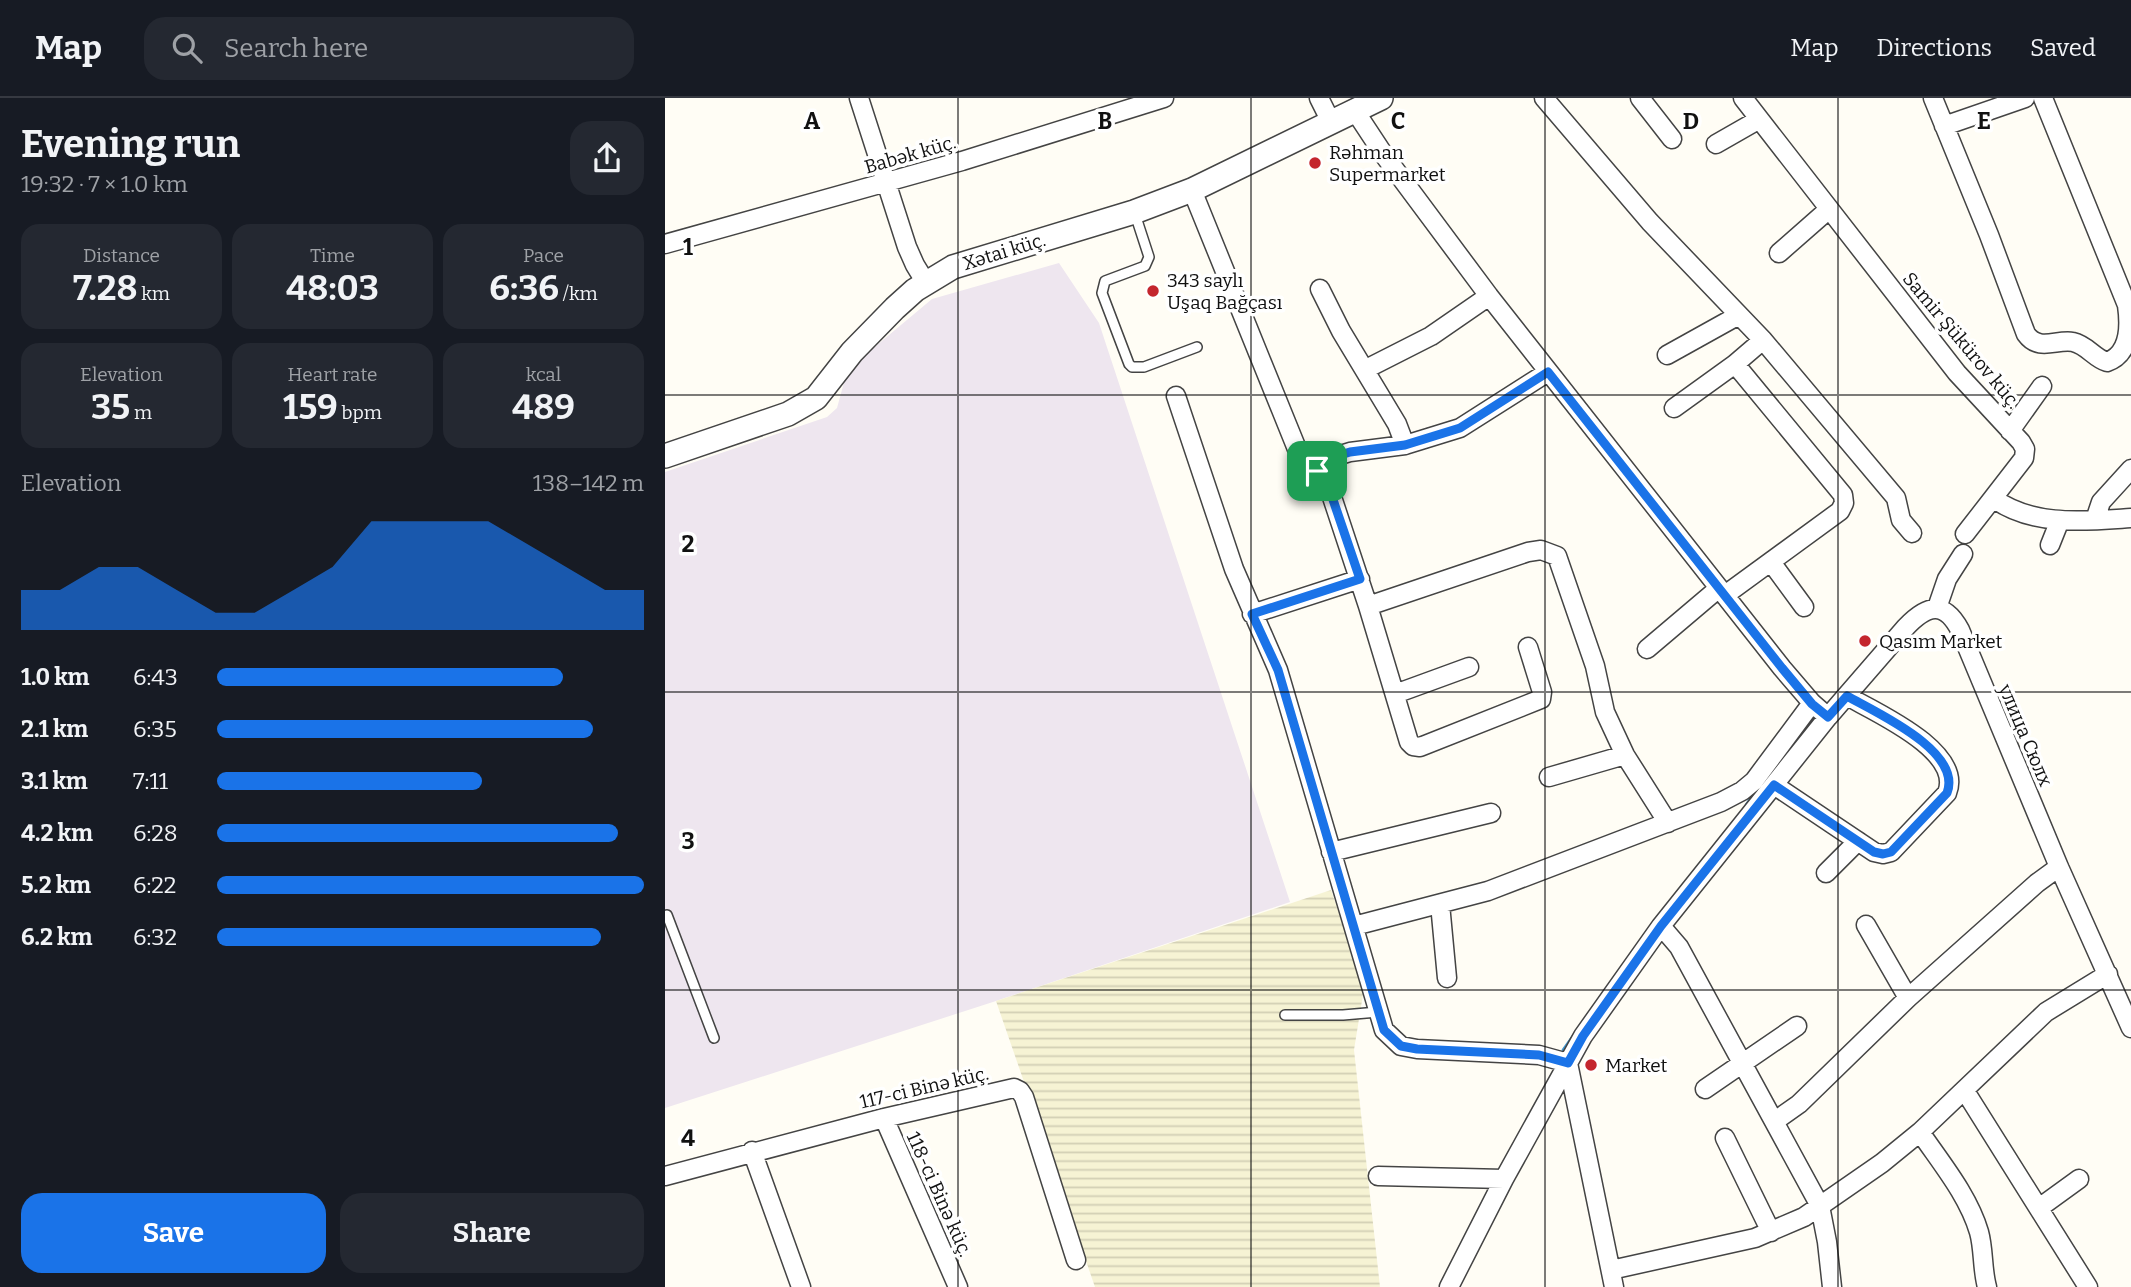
<!DOCTYPE html>
<meta charset="utf-8">
<style>
body{margin:0;font-family:Bitter,serif;background:#242831;color:#f1f3f6;height:100vh;display:flex;flex-direction:column;font-size:26px;white-space:nowrap}
*{box-sizing:border-box;margin:0}
p{font-size:23px;color:#9ea1a6}
.icon{flex:none;width:38px;height:38px;fill:none;stroke:currentColor;stroke-width:2;stroke-linecap:round;stroke-linejoin:round}
.map{position:relative;flex:1;overflow:hidden}
.drawer{display:flex;flex-direction:column;background:#171b24;width:665px}
.drawer>*{flex:none}
.pin{position:absolute;display:grid;place-items:center;width:60px;height:60px;color:#fff;margin:-30px;border-radius:14px;box-shadow:0 4px 10px #0006}
.round{display:grid;place-items:center;flex:none;width:74px;height:74px;border-radius:21px;background:#242831}
.head{display:flex;align-items:center;justify-content:space-between;height:119px;padding:0 21px}
h1{font-size:38px;font-weight:700;line-height:52px}
.stats{display:grid;grid-template-columns:repeat(3,1fr);gap:10px;height:119px;padding:7px 21px}
.stats div{display:grid;align-content:center;border-radius:18px;background:#242831;text-align:center}
.stats b{font-size:35px;font-weight:700}
.stats small{font-size:19px;font-weight:400}
.stats p{font-size:19px}
.chart{height:196px;padding:14px 21px}
.chart p{display:flex;justify-content:space-between}
.chart svg{width:100%;height:126px;margin-top:7px;fill:#1a73e8;opacity:.7}
.button{display:flex;gap:14px;margin-top:auto;padding:14px 21px}
.button a{flex:1;height:80px;border-radius:21px;background:#1a73e8;color:#fff;font-size:28px;font-weight:700;line-height:80px;text-align:center}
.button a+a{background:#242831;color:#f1f3f6}
ul{padding:0 21px;list-style:none;font-size:23px}
li{display:grid;grid-template-columns:112px 84px 1fr;align-items:center;height:52px}
li i{height:18px;border-radius:9px;background:#1a73e8}
header{display:flex;align-items:center;gap:42px;box-sizing:border-box;height:98px;padding:0 35px;background:#171b24;border-bottom:2px solid #363941}
header strong{font-size:33px}
nav{display:flex;gap:38px;margin-inline-start:auto;font-size:24px}
.search{width:490px;height:63px;background:#242831;display:flex;align-items:center;gap:18px;box-sizing:border-box;padding:0 24px;border-radius:21px;color:#9ea1a6;font-size:26px}
main{display:flex;flex:1;min-height:0}
.map>svg:first-child{display:block}
.industrial{fill:#eee6ef}
.farmland{fill:url(#farmland-rules)}
.lines{fill:none;stroke-linecap:round;stroke-linejoin:round}
.stream{stroke:#3f96cf;stroke-width:4.5}
.service-casing{stroke:#444;stroke-width:12}
.minor-casing{stroke:#444;stroke-width:21}
.tertiary-casing{stroke:#444;stroke-width:26}
.service{stroke:#fff;stroke-width:9}
.minor{stroke:#fff;stroke-width:18}
.tertiary{stroke:#fff;stroke-width:23}
.route-casing{stroke:#fff;stroke-width:14}
.route{stroke:#1a73e8;stroke-width:9}
.grid{fill:none;stroke:#111;stroke-width:2;stroke-opacity:0.55}
.poi-dot{fill:#c4262e;stroke:#fff;stroke-width:2.5}
.labels{text-anchor:middle;stroke-width:7;stroke-linejoin:round;paint-order:stroke}
.poi-label{font-size:19px;fill:#111;stroke:#fff;text-anchor:start}
.street-label{font-size:19px;fill:#111;stroke:#fff}
.grid-label{font-size:23px;text-anchor:middle;font-weight:bold;fill:#111;stroke:#fff;stroke-width:7;stroke-linejoin:round;paint-order:stroke}
</style>
<header>
<strong>Map</strong>
<div class="search"><svg class="icon" aria-label="search" viewBox="0 0 24 24"><circle cx="10" cy="10" r="6"/><path d="M15 15l6 6"/></svg>Search here</div>
<nav><a>Map</a><a>Directions</a><a>Saved</a></nav>
</header>
<main>
<section class="drawer">
<div class="head"><div><h1>Evening run</h1><p>19:32 · 7 × 1.0 km</p></div><a class="round"><svg class="icon" aria-label="share" viewBox="0 0 24 24"><path d="M12 15V3M7 8l5-5 5 5M5 13v7h14v-7"/></svg></a></div>
<div class="stats">
<div><p>Distance</p><b>7.28<small> km</small></b></div>
<div><p>Time</p><b>48:03</b></div>
<div><p>Pace</p><b>6:36<small> /km</small></b></div>
</div>
<div class="stats">
<div><p>Elevation</p><b>35<small> m</small></b></div>
<div><p>Heart rate</p><b>159<small> bpm</small></b></div>
<div><p>kcal</p><b>489</b></div>
</div>
<div class="chart"><p><span>Elevation</span>138–142 m</p>
<svg viewBox="0 0 160 44" preserveAspectRatio="none"><path d="M0 44V30L10 30L20 22L30 22L40 30L50 38L60 38L70 30L80 22L90 6L100 6L110 6L120 6L130 14L140 22L150 30L160 30V44z"/></svg>
</div>
<ul>
<li><b>1.0 km</b>6:43<i style="width:81%"></i></li>
<li><b>2.1 km</b>6:35<i style="width:88%"></i></li>
<li><b>3.1 km</b>7:11<i style="width:62%"></i></li>
<li><b>4.2 km</b>6:28<i style="width:94%"></i></li>
<li><b>5.2 km</b>6:22<i style="width:100%"></i></li>
<li><b>6.2 km</b>6:32<i style="width:90%"></i></li>
</ul>
<div class="button"><a>Save</a><a>Share</a></div>
</section>
<div class="map">
<svg width="1466" height="1189" viewBox="0 0 1466 1189">
<defs>
<pattern id="farmland-rules" width="6" height="5" patternUnits="userSpaceOnUse" patternTransform="scale(1.75)"><rect width="6" height="5" fill="#f6f3d4"/><path d="M0 2.5h6" fill="none" stroke="#d2cfb5"/></pattern>
</defs>
<rect width="100%" height="100%" fill="#fffdf5"/>
<!-- industrial -->
<path class="industrial" d="M394 165 434 225 625 804 331 903 0 1010V374L162 319 172 310 181 277 187 268 267 201Z"/>
<!-- farmland -->
<path class="farmland" d="M666 792 699 890 689 952 715 1189H430L331 903Z"/>
<g class="lines">
<!-- stream -->
<path class="stream" d="M1082 707 1097 686
M899 952 909 938"/>
<defs>
<path id="service" d="M470 116 484 159 480 168 440 183 437 195 464 266 467 269H479L532 249
M2 817 49 940
M620 917H678L713 914"/>
<path id="minor" d="M194 0 242 149 250 167 261 185
M654 0 666 24
M879 0 985 124 1098 242 1231 400 1236 422 1247 435
M975 0 1007 41
M1078 0 1292 275 1356 344 1360 351 1359 360 1328 400C1367 429 1420 423 1466 420
M1268 0 1324 137 1361 236C1374 254 1391 241 1408 244 1422 247 1429 260 1442 264 1465 256 1465 228 1462 207L1378 0
M690 13 719 57 824 198 1117 570 1147 605 1163 619
M1279 28 1360 0
M1051 46 1093 22
M527 92 632 351C642 365 656 374 664 390L703 508 744 644 748 648 755 649 876 601 877 594 863 549
M0 146 297 63 499 0
M1114 155 1163 112
M655 191 676 233 732 326 740 347
M1002 257 1074 217
M701 271 766 238 824 198
M511 298 569 471 613 572 719 932 736 948 752 951 874 957 903 965
M1009 310 1070 266 1098 242
M1345 333 1377 288
M652 373 669 359 685 354 740 347 795 330 883 274
M1430 422 1436 404 1466 371
M1300 436 1328 400
M1385 447 1395 422
M1106 464 1139 509
M1060 497 1175 413 1179 405 1178 397 1070 266
M703 508 863 454 876 452 892 458 930 568 940 614 960 657 1003 725
M1272 510 1282 481 1298 456
M587 516 695 481
M982 551 1054 490
M730 596 804 569
M884 679 960 657
M1109 687 1209 754 1218 756 1226 754 1282 695C1299 653 1210 614 1182 598
M666 754 826 715
M1161 775 1193 743
M775 806 782 880
M1201 827 1243 900
M689 828 823 793 1056 704 1077 693 1089 683 1147 605
M996 828 1014 849 1155 1108 1162 1144 1167 1189
M903 965 949 1189
M1040 991 1132 928
M1300 993 1423 1189
M219 1020 293 1189
M1110 1023 1134 1006 1243 900 1372 785 1394 769
M1255 1034C1276 1065 1303 1097 1314 1134 1319 1152 1317 1171 1322 1189
M1060 1040 1106 1134
M87 1053 136 1189
M0 1078 219 1020 349 990 355 993 359 999 411 1162
M713 1078 839 1081
M1374 1110 1414 1081
M946 1172 1090 1140 1139 1119 1217 1065 1255 1034 1381 914 1443 876
M784 1189 839 1081 918 938 996 828 1163 619 1241 529C1262 507 1279 502 1295 532L1394 769 1466 930"/>
<path id="tertiary" d="M0 358 123 316 151 300 187 254 230 210 250 192 288 169 469 114 527 92 716 0"/>
</defs>
<!-- service casing -->
<use href="#service" class="service-casing"/>
<!-- minor casing -->
<use href="#minor" class="minor-casing"/>
<!-- tertiary casing -->
<use href="#tertiary" class="tertiary-casing"/>
<!-- service -->
<use href="#service" class="service"/>
<!-- minor -->
<use href="#minor" class="minor"/>
<!-- tertiary -->
<use href="#tertiary" class="tertiary"/>
</g>
<g class="lines">
<defs>
<path id="route" d="M883 274 1117 570 1147 606 1163 619 1182 598C1210 614 1298 653 1282 695L1226 754 1218 756 1209 754 1109 687 996 828 918 938 903 965 874 957 752 951 736 948 719 932 613 572 587 516 695 481 664 390 652 373 669 359 685 354 740 347 795 330Z"/>
</defs>
<!-- route casing -->
<use href="#route" class="route-casing"/>
<!-- route -->
<use href="#route" class="route"/>
</g>
<!-- grid -->
<path class="grid" d="M293 0V1189M586 0V1189M880 0V1189M1173 0V1189M0 297H1466M0 594H1466M0 892H1466"/>
<!-- markers -->
<g class="poi-dot">
<circle cx="650" cy="65" r="7"/>
<circle cx="488" cy="193" r="7"/>
<circle cx="1200" cy="543" r="7"/>
<circle cx="926" cy="967" r="7"/>
</g>
<g class="labels">
<!-- poi labels -->
<g class="poi-label">
<text x="664" y="61">Rəhman<tspan x="664" dy="22">Supermarket</tspan></text>
<text x="502" y="189">343 saylı<tspan x="502" dy="22">Uşaq Bağçası</tspan></text>
<text x="1214" y="550">Qasım Market</text>
<text x="940" y="974">Market</text>
</g>
<!-- street labels -->
<g class="street-label">
<text transform="translate(245 56) rotate(-16)" y="7">Babək küç.</text>
<text transform="translate(339 153) rotate(-17)" y="7">Xətai küç.</text>
<text transform="translate(1297 242) rotate(50)" y="7">Samir Şükürov küç.</text>
<text transform="translate(1361 637) rotate(67)" y="7">улица Сюлх</text>
<text transform="translate(259 989) rotate(-13)" y="7">117-ci Binə küç.</text>
<text transform="translate(275 1096) rotate(66)" y="7">118-ci Binə küç.</text>
</g>
</g>
<g class="grid-label">
<text x="147" y="31">A</text>
<text x="440" y="31">B</text>
<text x="733" y="31">C</text>
<text x="1026" y="31">D</text>
<text x="1319" y="31">E</text>
<text x="23" y="157">1</text>
<text x="23" y="454">2</text>
<text x="23" y="751">3</text>
<text x="23" y="1048">4</text>
</g>
</svg>
<div class="pin" style="left:652px;top:373px;background:#1e9e55"><svg class="icon" aria-label="arrive" viewBox="0 0 24 24"><path d="M6 21V4h12l-3 4 3 4H6"/></svg></div>
</div>
</main>
